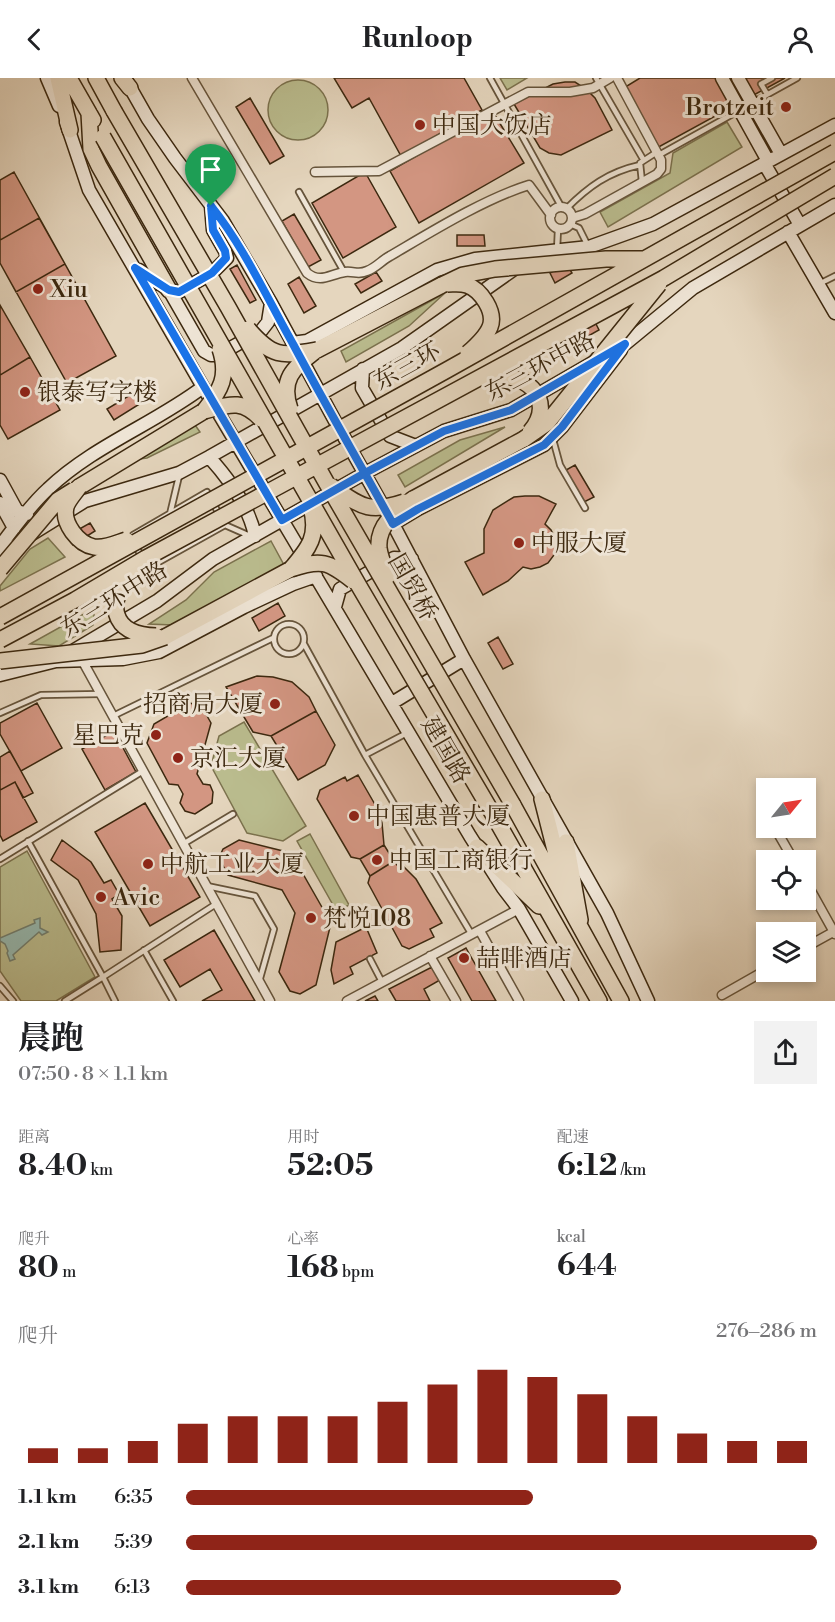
<!DOCTYPE html>
<html lang="zh">
<meta charset="utf-8">
<style>
body{margin:0;font-family:"Libre Bodoni","Noto Serif SC",serif;background:#f2f2f2;color:#202124;height:100vh;display:flex;flex-direction:column;font-size:22px;white-space:nowrap}
*{box-sizing:border-box;margin:0}
p{font-size:20px;color:#757577}
.icon{flex:none;width:33px;height:33px;fill:none;stroke:currentColor;stroke-width:2;stroke-linecap:round;stroke-linejoin:round}
.map{position:relative;height:923px;overflow:hidden}
.drawer{display:flex;flex-direction:column;background:#fff;flex:1}
.drawer>*{flex:none}
.needle{width:39px;rotate:60deg}
.controls{position:absolute;left:756px;top:700px;display:grid;gap:12px}
.controls a{display:grid;place-items:center;width:60px;height:60px;border-radius:0px;background:#fff;box-shadow:0 3px 9px #0003;font-size:30px}
.pin{position:absolute;display:grid;place-items:center;width:51px;height:51px;color:#fff;margin:-62px -26px;border-radius:50% 50% 50% 0;rotate:-45deg;box-shadow:0 0 6px #0007}
.pin .icon{rotate:45deg}
.round{display:grid;place-items:center;flex:none;width:63px;height:63px;border-radius:0px;background:#f2f2f2}
.overview{display:flex;align-items:center;justify-content:space-between;height:102px;padding:0 18px}
h1{font-size:33px;font-weight:700;line-height:45px}
.figures{display:grid;grid-template-columns:repeat(3,1fr);gap:9px;height:102px;padding:6px 18px}
.figures div{display:grid;align-content:center}
.figures b{font-size:30px;font-weight:700}
.figures small{font-size:16px;font-weight:400}
.figures p{font-size:16px}
.chart{height:168px;padding:12px 18px}
.chart p{display:flex;justify-content:space-between}
.chart svg{width:100%;height:108px;margin-top:6px;stroke:#8f2418;stroke-width:6}
ul{padding:0 18px;list-style:none;font-size:20px}
li{display:grid;grid-template-columns:96px 72px 1fr;align-items:center;height:45px}
li i{height:15px;border-radius:8px;background:#8f2418}
header{display:flex;justify-content:space-between;align-items:center;height:78px;padding:0 18px;background:#fff;font-size:27px;font-weight:700}
.map>svg:first-child{display:block}
.green{fill:#babc8e;stroke:#7b724e;stroke-width:1.5}
.water{fill:#96b9b0;stroke:#727f70;stroke-width:1.5}
.building{fill:#d39682;stroke:#3c280f;stroke-width:1.5}
.lines{fill:none;stroke-linecap:round;stroke-linejoin:round}
.lane-casing{stroke:#66543b;stroke-width:8}
.street-casing{stroke:#66543b;stroke-width:11}
.secondary-casing{stroke:#3c280f;stroke-width:15}
.highway-casing{stroke:#3c280f;stroke-width:18}
.lane{stroke:#eee4d5;stroke-width:4.5}
.street{stroke:#eee4d5;stroke-width:8}
.secondary{stroke:#eee4d5;stroke-width:12}
.highway{stroke:#e5d6be;stroke-width:15}
.highway-bridge-casing{stroke:#3c280f;stroke-width:18;stroke-linecap:butt}
.highway-bridge{stroke:#e5d6be;stroke-width:15}
.route-casing{stroke:#fff;stroke-width:12}
.route{stroke:#1a73e8;stroke-width:8}
.poi-dot{fill:#8f2418;stroke:#eee4d5;stroke-width:2}
.labels{text-anchor:middle;stroke-width:6;stroke-linejoin:round;paint-order:stroke}
.poi-label{font-size:24px;fill:#3c280f;stroke:#eee4d5;text-anchor:start}
.street-label{font-size:24px;fill:#3c280f;stroke:#eee4d5}
</style>
<header><svg class="icon" aria-label="back" viewBox="0 0 24 24"><path d="M15 5l-7 7 7 7"/></svg>Runloop<svg class="icon" aria-label="person" viewBox="0 0 24 24"><circle cx="12" cy="8" r="4"/><path d="M4 21q1-7 8-7t8 7"/></svg></header>
<div class="map">
<svg width="835" height="923" viewBox="0 0 835 923">
<rect width="100%" height="100%" fill="#e5d6be"/>
<filter id="stains"><feTurbulence type="fractalNoise" baseFrequency=".00333" numOctaves="4"/><feColorMatrix values="0 0 0 0 .2 0 0 0 0 .09 0 0 0 0 .02 0 0 0 .5 -.17"/></filter>
<radialGradient id="worn" r=".72"><stop offset=".6" stop-color="#630" stop-opacity="0"/><stop offset="1" stop-color="#630" stop-opacity=".3"/></radialGradient>
<!-- green -->
<path class="green" d="M500 0H527L507 12Z
M268 32a30 30 0 1 1 60 0a30 30 0 1 1-60 0Z
M727 44 742 69 608 149 600 134 670 95 673 75Z
M445 215 409 248 346 284 341 273Z
M195 347 200 354 147 380 132 382Z
M505 349 405 409 398 397 460 362Z
M48 460 65 479 0 513V508L30 471Z
M271 463 284 487 173 547 149 546 186 522 214 494Z
M89 533 94 536 93 547 59 568 30 566Z
M244 644 306 748 283 763 247 755 211 688 219 658Z
M310 756 349 827 337 834 297 763Z
M27 773 95 899 56 923H21L0 893V789Z"/>
<!-- water -->
<path class="water" d="M40 840V850L48 854 42 857 39 854 13 877 15 881 10 883 7 875 8 873 5 866 0 863V860L35 845 34 842Z"/>
<!-- building -->
<path class="building" d="M334 0H464L482 32 401 78 369 20 352 30Z
M640 0H785L655 71 622 11Z
M565 4H575L586 11 595 20 612 52 561 77 549 75 540 70 514 26 553 6Z
M250 20 284 78 270 86 236 29Z
M493 34 524 85 419 145 390 93Z
M14 94 116 278 67 305 0 185V102Z
M365 94 396 149 343 180 312 125Z
M294 136 321 182 308 189 282 143Z
M39 140 65 186 16 214 0 185V162Z
M457 157H484L485 168H457Z
M566 185 572 195 555 205 550 195Z
M237 187 256 222 250 225 230 191Z
M376 194 382 203 361 215 355 206Z
M299 199 316 228 304 235 288 206Z
M0 227 30 279 0 297Z
M594 242 599 252 583 261 577 251Z
M30 279 60 332 8 361 0 347V297Z
M140 311 146 322 114 342 107 331Z
M575 387 594 419 584 424 566 392Z
M525 418H539L556 426 545 446 551 452 555 460 556 469 554 477 548 485 540 489 531 491 523 489 508 503 483 517 465 484 484 475V451L493 432 514 419Z
M90 445 95 453 73 467 67 458Z
M278 525 285 538 259 553 252 540Z
M498 559 513 586 503 591 488 565Z
M257 598 273 599 292 604 309 619 316 633 271 658 253 654 226 609Z
M37 625 62 670 21 693 0 656V645Z
M190 625 202 629 211 645 197 696 203 706 210 707 213 714 212 725 195 736 185 733 180 725 183 716 178 707 169 706 147 665 154 646Z
M316 633 335 667 325 687 298 702 271 658Z
M114 653 136 694 105 712 82 671Z
M10 673 33 715 23 720 15 704 0 712V679Z
M358 697 377 730 382 745 384 767 360 781 351 779 317 721 320 712 345 699 347 703Z
M15 704 37 744 3 763 0 757V712Z
M145 725 200 819 150 848 95 754Z
M62 762 91 784 104 805 111 802 119 816 112 821 122 838 121 872 100 874 96 836 78 802 51 782Z
M239 762 291 775 331 845 316 907 300 916 290 913 279 894 295 835 282 812 228 797 219 780 223 771Z
M384 767 394 783 370 798 360 781Z
M394 783 397 787 400 785 416 801 442 845 430 851 434 859 409 871 402 868 368 805 370 798Z
M366 849 377 875 350 889 353 896 334 906 331 892 336 864Z
M214 852 255 923H202L222 912 210 891 180 909 164 882Z
M466 870 496 923H472L448 880Z
M432 889 440 902 424 911 430 923H396L389 911Z
M375 918 378 923H365Z"/>
<g class="lines">
<defs>
<path id="lane" d="M490 0 562 130
M596 0 643 81
M767 16 761 6 772 0
M754 24 797 0
M659 77 740 32
M642 104 640 85 657 74
M299 114 344 194
M566 131C588 109 608 94 640 87
M570 146 579 150 588 168
M557 172 558 151
M819 206 835 198
M551 361 554 365 560 387 585 430
M170 436 179 398
M133 457 207 414 225 447 250 458
M135 467 148 490 225 447
M274 561a15 15 0 1 1 30 0a15 15 0 1 1-30 0Z
M304 566 365 677 472 857
M0 635 41 617 101 616
M113 638 273 560
M365 677 407 655
M28 763 103 899 216 826
M183 766 233 736
M0 781 143 693
M207 808 255 818 274 851 259 904
M144 872 173 923
M370 881 382 904
M0 908 13 923
M65 923 103 899 115 923"/>
<path id="street" d="M192 0 307 195C321 206 330 196 345 194 354 193 359 197 367 193 376 190 382 182 390 178 431 154 484 121 529 107L551 137
M315 94 379 93 528 14H570L593 10 610 0
M550 140a11 11 0 1 1 22 0a11 11 0 1 1-22 0Z
M572 140 585 136 657 96 661 91V82L617 0
M82 582 270 923
M775 750 794 783
M806 804 835 856
M480 853 519 923
M806 869 835 853
M430 878 456 923
M722 917 766 892
M347 923 519 831"/>
<path id="secondary" d="M47 0 59 28
M722 0 768 83
M738 0 781 76
M127 4 148 41 175 80 223 143 271 225 335 343 393 446 464 581 607 835 648 923
M66 44 89 112 203 309 470 758 503 810 519 831 572 923
M764 85 800 147
M788 154 835 235
M139 192 169 212 179 214 212 195 227 180 225 173 213 152 211 128
M169 212 204 273 211 277H218L261 253 268 244 271 225
M292 265 307 263 437 192 475 181 589 169 653 146 835 47
M363 291 362 310 390 358 416 368
M209 379C229 401 249 428 255 458
M0 402 17 433 27 436
M0 425 14 450
M393 446 418 431 544 367 562 349 621 272
M32 456 85 423 179 395 209 379 402 270 537 175
M0 468C15 449 30 427 48 411 93 368 154 346 203 309
M0 477 18 466
M335 529 340 511 394 480 412 481
M57 583 123 581 159 574 244 529 293 506 316 498
M0 597 56 583 157 523 213 481 365 395 444 353 511 332 625 266 693 210 835 127
M392 625 464 581"/>
<path id="highway" d="M58 0 70 52
M69 0 93 42
M96 0 114 33
M122 0 130 10
M89 35 91 71 99 88 169 212
M317 272 442 207
M79 409 204 333
M413 421 524 361
M165 559 291 491
M542 721 565 812
M513 727 621 923
M494 738 599 923
M566 764 580 842
M477 769 539 828"/>
</defs>
<!-- lane casing -->
<use href="#lane" class="lane-casing"/>
<!-- street casing -->
<use href="#street" class="street-casing"/>
<!-- secondary casing -->
<use href="#secondary" class="secondary-casing"/>
<!-- highway casing -->
<use href="#highway" class="highway-casing"/>
<!-- lane -->
<use href="#lane" class="lane"/>
<!-- street -->
<use href="#street" class="street"/>
<!-- secondary -->
<use href="#secondary" class="secondary"/>
<!-- highway -->
<use href="#highway" class="highway"/>
<defs>
<path id="highway-bridge" d="M114 33 228 229 326 404 513 727
M103 59 359 508 494 738
M448 206C454 206 460 205 467 207 481 212 496 234 490 249 486 259 476 268 468 275
M442 207 463 197 495 191 606 181H643
M248 251C273 280 281 278 317 272
M486 301C522 289 559 321 530 354
M290 331C280 302 293 290 314 274
M204 333C221 312 229 298 220 271
M204 333C228 327 241 320 261 341
M524 361 547 345 659 206
M331 408C361 428 368 436 404 424
M79 409C75 415 68 422 66 429 62 445 78 466 94 469 104 471 117 465 126 462
M0 491 58 422 74 412
M291 491C309 470 319 458 311 429
M291 491C321 481 328 483 353 503
M133 492C105 523 110 557 156 558
M388 498C385 490 380 479 379 470 377 447 396 433 413 421
M0 539 447 292 835 74
M0 562 75 522 146 480 664 200 835 98
M0 583 142 567 165 559"/>
</defs>
<!-- highway-bridge casing -->
<use href="#highway-bridge" class="highway-bridge-casing"/>
<!-- highway-bridge -->
<use href="#highway-bridge" class="highway-bridge"/>
</g>
<g class="lines">
<defs>
<path id="route" d="M211 128 213 152 225 173 226 180 212 195 179 214 169 212 135 190 282 442 365 395 444 353 511 332 625 266 562 349 544 367 418 431 393 446C360 386 325 326 293 266 267 220 244 169 211 128"/>
</defs>
<!-- route casing -->
<use href="#route" class="route-casing"/>
<!-- route -->
<use href="#route" class="route"/>
</g>
<!-- markers -->
<g class="poi-dot">
<circle cx="786" cy="29" r="6"/>
<circle cx="420" cy="47" r="6"/>
<circle cx="38" cy="211" r="6"/>
<circle cx="25" cy="314" r="6"/>
<circle cx="519" cy="465" r="6"/>
<circle cx="275" cy="626" r="6"/>
<circle cx="156" cy="657" r="6"/>
<circle cx="178" cy="680" r="6"/>
<circle cx="354" cy="738" r="6"/>
<circle cx="377" cy="782" r="6"/>
<circle cx="148" cy="786" r="6"/>
<circle cx="101" cy="819" r="6"/>
<circle cx="311" cy="840" r="6"/>
<circle cx="464" cy="880" r="6"/>
</g>
<g class="labels">
<!-- poi labels -->
<g class="poi-label">
<text x="774" y="37" text-anchor="end">Brotzeit</text>
<text x="432" y="55">中国大饭店</text>
<text x="50" y="219">Xiu</text>
<text x="37" y="322">银泰写字楼</text>
<text x="531" y="473">中服大厦</text>
<text x="263" y="634" text-anchor="end">招商局大厦</text>
<text x="144" y="665" text-anchor="end">星巴克</text>
<text x="190" y="688">京汇大厦</text>
<text x="366" y="746">中国惠普大厦</text>
<text x="389" y="790">中国工商银行</text>
<text x="160" y="794">中航工业大厦</text>
<text x="113" y="827">Avic</text>
<text x="323" y="848">梵悦108</text>
<text x="476" y="888">喆啡酒店</text>
</g>
<!-- street labels -->
<g class="street-label">
<text transform="translate(407 288) rotate(-29)" y="8">东三环</text>
<text transform="translate(540 288) rotate(-28)" y="8">东三环中路</text>
<text transform="translate(413 509) rotate(60)" y="8">国贸桥</text>
<text transform="translate(114 521) rotate(-32)" y="8">东三环中路</text>
<text transform="translate(446 672) rotate(60)" y="8">建国路</text>
</g>
</g>
<rect width="100%" height="100%" filter="url(#stains)"/>
<rect width="100%" height="100%" fill="url(#worn)"/>
</svg>
<div class="controls">
<a><svg class="needle" viewBox="-14 -14 28 28"><path d="M0-13l5 13h-10z" fill="#e53935"/><path d="M0 13l5-13h-10z" fill="#757577"/></svg></a>
<a><svg class="icon" aria-label="locate" viewBox="0 0 24 24"><circle cx="12" cy="12" r="6"/><path d="M12 2v4M12 18v4M2 12h4M18 12h4"/></svg></a>
<a><svg class="icon" aria-label="layers" viewBox="0 0 24 24"><path d="M12 4l9 5-9 5-9-5zM3 14l9 5 9-5"/></svg></a>
</div>
<div class="pin" style="left:211px;top:128px;background:#1e9e55"><svg class="icon" aria-label="arrive" viewBox="0 0 24 24"><path d="M6 21V4h12l-3 4 3 4H6"/></svg></div>
</div>
<section class="drawer">
<div class="overview"><div><h1>晨跑</h1><p>07:50 · 8 × 1.1 km</p></div><a class="round"><svg class="icon" aria-label="share" viewBox="0 0 24 24"><path d="M12 15V3M7 8l5-5 5 5M5 13v7h14v-7"/></svg></a></div>
<div class="figures">
<div><p>距离</p><b>8.40<small> km</small></b></div>
<div><p>用时</p><b>52:05</b></div>
<div><p>配速</p><b>6:12<small> /km</small></b></div>
</div>
<div class="figures">
<div><p>爬升</p><b>80<small> m</small></b></div>
<div><p>心率</p><b>168<small> bpm</small></b></div>
<div><p>kcal</p><b>644</b></div>
</div>
<div class="chart"><p><span>爬升</span>276–286 m</p>
<svg viewBox="0 0 160 44" preserveAspectRatio="none"><path d="M5 44V38M15 44V38M25 44V35M35 44V28M45 44V25M55 44V25M65 44V25M75 44V19M85 44V12M95 44V6M105 44V9M115 44V16M125 44V25M135 44V32M145 44V35M155 44V35"/></svg>
</div>
<ul>
<li><b>1.1 km</b>6:35<i style="width:55%"></i></li>
<li><b>2.1 km</b>5:39<i style="width:100%"></i></li>
<li><b>3.1 km</b>6:13<i style="width:69%"></i></li>
</ul>
</section>
